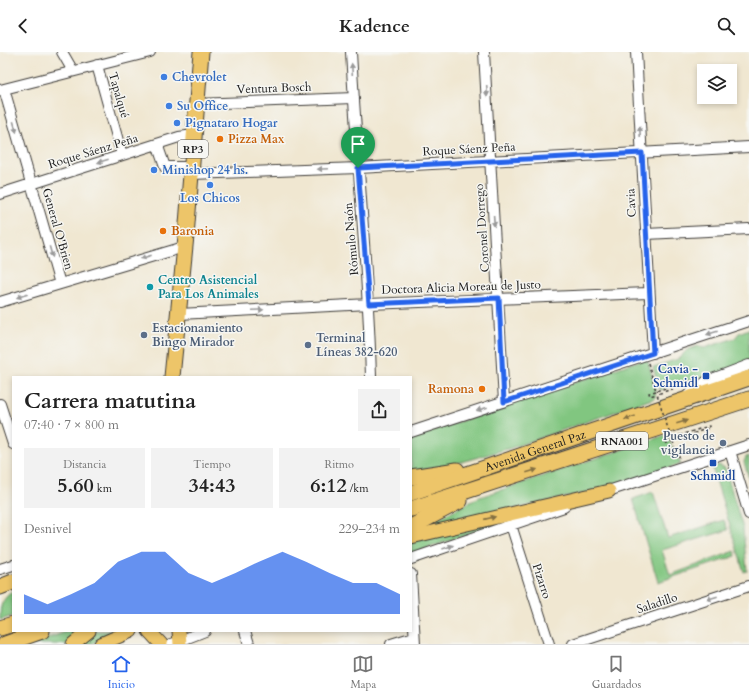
<!DOCTYPE html>
<html lang="es">
<meta charset="utf-8">
<style>
body{margin:0;font-family:Cardo,serif;background:#f2f2f2;color:#222;height:100vh;display:flex;flex-direction:column;font-size:15px;white-space:nowrap}
*{box-sizing:border-box;margin:0}
p{font-size:13px;color:#767676}
.icon{flex:none;width:22px;height:22px;fill:none;stroke:currentColor;stroke-width:2;stroke-linecap:round;stroke-linejoin:round}
.map{position:relative;flex:1;overflow:hidden}
.sheet{position:absolute;left:12px;top:324px;width:400px;height:256px;display:flex;flex-direction:column;background:#fff;border-radius:0px;box-shadow:0 2px 6px #0003}
.sheet>*{flex:none}
.tools{position:absolute;left:697px;top:12px;display:grid;gap:8px}
.tools a{display:grid;place-items:center;width:40px;height:40px;border-radius:0px;background:#fff;box-shadow:0 2px 6px #0003;font-size:20px}
.pin{position:absolute;display:grid;place-items:center;width:34px;height:34px;color:#fff;margin:-41px -17px;border-radius:50% 50% 50% 0;rotate:-45deg;box-shadow:0 0 4px #0007}
.pin .icon{rotate:45deg}
.round{display:grid;place-items:center;flex:none;width:42px;height:42px;border-radius:0px;background:#f2f2f2}
.head{display:flex;align-items:center;justify-content:space-between;height:68px;padding:0 12px}
h1{font-size:22px;font-weight:800;line-height:30px}
.metrics{display:grid;grid-template-columns:repeat(3,1fr);gap:6px;height:68px;padding:4px 12px}
.metrics div{display:grid;align-content:center;border-radius:0px;background:#f2f2f2;text-align:center}
.metrics b{font-size:20px;font-weight:800}
.metrics small{font-size:11px;font-weight:400}
.metrics p{font-size:11px}
.chart{height:112px;padding:8px 12px}
.chart p{display:flex;justify-content:space-between}
.chart svg{width:100%;height:72px;margin-top:4px;fill:#2563eb;opacity:.7}
header{display:flex;justify-content:space-between;align-items:center;height:52px;padding:0 12px;background:#fff;font-size:18px;font-weight:800}
.dock{display:flex;justify-content:space-around;align-items:center;height:56px;border-top:1px solid #e0e0e0;background:#fff;font-size:11px;color:#767676}
.dock a{display:grid;justify-items:center;gap:2px}
.dock .on{color:#2563eb}
.map>svg:first-child{display:block}
.green{fill:#81c680;stroke:#4e714e}
.lines{fill:none;stroke-linecap:round;stroke-linejoin:round}
.minor-casing{stroke:#3c3a37;stroke-width:12}
.major-casing{stroke:#3c3a37;stroke-width:15}
.highway-casing{stroke:#3c3a37;stroke-width:17}
.path{stroke:#3c3a37;stroke-width:1.5;stroke-dasharray:3 3;stroke-linecap:butt}
.minor{stroke:#fff;stroke-width:10}
.major{stroke:#edc569;stroke-width:13}
.highway{stroke:#edc569;stroke-width:15}
.path-bridge{stroke:#3c3a37;stroke-width:1.5;stroke-dasharray:3 3;stroke-linecap:butt}
.oneway{fill:#999}
.oneway2{fill:#847042}
.route-casing{stroke:#fff;stroke-width:8}
.route{stroke:#2563eb;stroke-width:5}
.shop-dot{fill:#3f7fe0;stroke:#f6f6f2;stroke-width:1.5}
.food-dot{fill:#e8710a;stroke:#f6f6f2;stroke-width:1.5}
.culture-dot{fill:#0f9aa8;stroke:#f6f6f2;stroke-width:1.5}
.service-dot{fill:#5c6f8a;stroke:#f6f6f2;stroke-width:1.5}
.transit-dot{fill:#1a4fb4;stroke:#f6f6f2;stroke-width:1.5}
.labels{text-anchor:middle;stroke-width:3;stroke-linejoin:round;paint-order:stroke}
.shield{fill:#f6f6f2;stroke:#5d5d5c;stroke-width:1}
.shield-label{font-size:11px;font-weight:bold;fill:#1c1c1c}
.shop-label{font-size:12px;font-weight:bold;fill:#366cbe;stroke:#f6f6f2;text-anchor:start}
.street-label{font-size:12px;fill:#1c1c1c;stroke:#f6f6f2}
.food-label{font-size:12px;font-weight:bold;fill:#c56008;stroke:#f6f6f2;text-anchor:start}
.culture-label{font-size:12px;font-weight:bold;fill:#0d838f;stroke:#f6f6f2;text-anchor:start}
.service-label{font-size:12px;font-weight:bold;fill:#4e5e75;stroke:#f6f6f2;text-anchor:start}
.transit-label{font-size:12px;font-weight:bold;fill:#164399;stroke:#f6f6f2;text-anchor:end}
</style>
<header><svg class="icon" aria-label="back" viewBox="0 0 24 24"><path d="M15 5l-7 7 7 7"/></svg>Kadence<svg class="icon" aria-label="search" viewBox="0 0 24 24"><circle cx="10" cy="10" r="6"/><path d="M15 15l6 6"/></svg></header>
<div class="map">
<svg width="749" height="592" viewBox="0 0 749 592">
<rect width="100%" height="100%" fill="#f6f6f2"/>
<filter id="ink" filterUnits="userSpaceOnUse"><feTurbulence type="fractalNoise" baseFrequency=".025" numOctaves="2"/><feDisplacementMap in="SourceGraphic" scale="8" xChannelSelector="R" yChannelSelector="G"/><feConvolveMatrix kernelMatrix="1 2 1 2 8 2 1 2 1" color-interpolation-filters="sRGB"/></filter>
<filter id="wash" filterUnits="userSpaceOnUse"><feTurbulence type="fractalNoise" baseFrequency=".012" numOctaves="4" result="noise"/><feDisplacementMap in="SourceGraphic" scale="16" xChannelSelector="R" yChannelSelector="G"/><feGaussianBlur stdDeviation="0.9" result="paint"/><feColorMatrix in="noise" values="0 0 0 0 0 0 0 0 0 0 0 0 0 0 0 0 0 1.4 0 .05"/><feComposite in="paint" operator="in"/></filter>
<g filter="url(#wash)">
<rect width="100%" height="100%" fill="#f0e7d1"/>
<!-- green -->
<path class="green" d="M749 277V309L697 331 695 326 660 338 653 315 678 307 687 298 698 294 704 296 735 286 739 281Z
M647 306 656 337 655 346 511 396 454 412 411 420V386Z
M666 383 681 412 607 436 411 480 480 445Z
M749 404V427L744 410 746 405Z
M719 413 725 416 743 476 747 519 744 520 712 415Z
M653 440 668 486 724 468 728 478 662 498 670 523 735 499 736 504 658 530 633 447Z
M517 465 411 502V489Z
M13 539V564L0 568C0 554 1 548 13 539Z
M68 579H83L68 592H32Z
M98 579H118L91 592H79L90 583Z"/>
</g>
<g filter="url(#ink)">
<g class="lines">
<defs>
<path id="minor" d="M62 0 73 19
M351 0C357 108 368 217 371 325
M484 0 504 349
M636 0 653 301
M97 13 122 103
M4 37 60 232
M0 38 150 0
M196 52 354 46
M157 92 165 115H191
M191 122 358 116 749 95
M0 142 179 85 194 83
M646 182 749 177
M0 250 184 195
M179 262 369 252 648 241
M688 343 707 329 749 313
M0 352 13 392
M411 380 749 269
M730 399 749 462
M602 441 749 393
M511 473 549 592
M411 507 564 455
M0 517 13 513
M411 522 415 592
M245 579 249 592
M172 592 205 579
M391 592 414 585
M573 592 749 534"/>
<path id="major" d="M411 485 609 439
M149 579 161 592
M179 579 180 592
M73 592 89 579
M101 592 131 579"/>
<g id="highway">
<path d="M172 325 186 184 201 0"/>
<path d="M411 425 457 418"/>
<path id="s1" d="M411 441 749 326"/>
<path d="M411 457 749 347"/>
<path d="M411 475 460 449"/>
<path d="M0 535 13 530"/>
<path d="M0 576 13 572"/>
<path d="M5 592 42 579"/>
</g>
</defs>
<!-- minor casing -->
<use href="#minor" class="minor-casing"/>
<!-- major casing -->
<use href="#major" class="major-casing"/>
<!-- highway casing -->
<use href="#highway" class="highway-casing"/>
<!-- path -->
<path class="path" d="M648 311 656 339 691 328
M656 339 649 341 650 344 657 342
M671 386 664 389V392L709 376
M673 389 675 397 698 400
M676 397 680 407"/>
<!-- minor -->
<use href="#minor" class="minor"/>
<!-- major -->
<use href="#major" class="major"/>
<!-- highway -->
<use href="#highway" class="highway"/>
<!-- path-bridge -->
<path class="path-bridge" d="M693 328 694 330 657 342 671 386 709 374V376"/>
</g>
<!-- one-way arrows -->
<defs><path id="oneway-solid" d="M-6-.8H1V-3.2L6.5 0L1 3.2V.8H-6Z"/></defs>
<g class="oneway">
<use href="#oneway-solid" transform="translate(352 17) rotate(-93)"/>
<use href="#oneway-solid" transform="translate(487 39) rotate(87)"/>
<use href="#oneway-solid" transform="translate(15 75) rotate(74)"/>
<use href="#oneway-solid" transform="translate(640 80) rotate(-93)"/>
<use href="#oneway-solid" transform="translate(103 109) rotate(162)"/>
<use href="#oneway-solid" transform="translate(323 117) rotate(178)"/>
<use href="#oneway-solid" transform="translate(494 169) rotate(86)"/>
<use href="#oneway-solid" transform="translate(51 200) rotate(74)"/>
<use href="#oneway-solid" transform="translate(146 205) rotate(162)"/>
<use href="#oneway-solid" transform="translate(22 244) rotate(163)"/>
<use href="#oneway-solid" transform="translate(258 258) rotate(-3)"/>
<use href="#oneway-solid" transform="translate(712 281) rotate(162)"/>
<use href="#oneway-solid" transform="translate(482 357) rotate(162)"/>
<use href="#oneway-solid" transform="translate(448 495) rotate(-19)"/>
<use href="#oneway-solid" transform="translate(712 546) rotate(162)"/>
</g>
<g class="oneway2">
<use href="#oneway-solid" transform="translate(630 366) rotate(161)"/>
<use href="#oneway-solid" transform="translate(682 370) rotate(-18)"/>
<use href="#oneway-solid" transform="translate(532 419) rotate(-18)"/>
<use href="#oneway-solid" transform="translate(490 466) rotate(-13)"/>
</g>
</g>
<g class="lines" filter="url(#ink)">
<defs>
<path id="route" d="M642 101 653 301 504 350 499 246 369 252 358 116Z"/>
</defs>
<!-- route casing -->
<use href="#route" class="route-casing"/>
<!-- route -->
<use href="#route" class="route"/>
</g>
<!-- markers -->
<g class="shop-dot">
<circle cx="164" cy="25" r="4"/>
<circle cx="169" cy="54" r="4"/>
<circle cx="177" cy="71" r="4"/>
<circle cx="154" cy="118" r="4"/>
<circle cx="210" cy="133" r="4"/>
</g>
<g class="food-dot">
<circle cx="220" cy="87" r="4"/>
<circle cx="163" cy="179" r="4"/>
<circle cx="482" cy="337" r="4"/>
</g>
<circle class="culture-dot" cx="150" cy="235" r="4"/>
<g class="service-dot">
<circle cx="144" cy="283" r="4"/>
<circle cx="308" cy="293" r="4"/>
<circle cx="723" cy="391" r="4"/>
</g>
<g class="transit-dot">
<rect x="702" y="320" width="8" height="8" rx="2"/>
<rect x="709" y="407" width="8" height="8" rx="2"/>
</g>
<g class="labels">
<!-- shield labels -->
<g class="shield">
<rect x="178" y="88" width="30" height="18" rx="3"/>
<rect x="596" y="380" width="52" height="18" rx="3"/>
</g>
<g class="shield-label">
<text x="193" y="101">RP3</text>
<text x="622" y="393">RNA001</text>
</g>
<!-- shop labels -->
<g class="shop-label">
<text x="172" y="29">Chevrolet</text>
<text x="177" y="58">Su Office</text>
<text x="185" y="75">Pignataro Hogar</text>
<text x="162" y="122">Minishop 24 hs.</text>
<text x="210" y="150" text-anchor="middle">Los Chicos</text>
</g>
<!-- street labels -->
<g class="street-label">
<text transform="translate(274 36) rotate(-2)" y="4">Ventura Bosch</text>
<text transform="translate(119 43) rotate(74)" y="4">Tapalqué</text>
<text transform="translate(469 97) rotate(-3)" y="4">Roque Sáenz Peña</text>
<text transform="translate(93 99) rotate(-17)" y="4">Roque Sáenz Peña</text>
<text transform="translate(631 151) rotate(-93)" y="4">Cavia</text>
<text transform="translate(482 176) rotate(-94)" y="4">Coronel Dorrego</text>
<text transform="translate(58 177) rotate(74)" y="4">General O'Brien</text>
<text transform="translate(351 187) rotate(-95)" y="4">Rómulo Naón</text>
<text transform="translate(461 235) rotate(-2)" y="4">Doctora Alicia Moreau de Justo</text>
<text dy="4" stroke="none"><textPath href="#s1" startOffset="131">Avenida General Paz</textPath></text>
<text transform="translate(542 529) rotate(72)" y="4">Pizarro</text>
<text transform="translate(657 551) rotate(-18)" y="4">Saladillo</text>
</g>
<!-- food labels -->
<g class="food-label">
<text x="228" y="91">Pizza Max</text>
<text x="171" y="183">Baronia</text>
<text x="474" y="341" text-anchor="end">Ramona</text>
</g>
<!-- culture labels -->
<g class="culture-label">
<text x="158" y="232">Centro Asistencial<tspan x="158" dy="14">Para Los Animales</tspan></text>
</g>
<!-- service labels -->
<g class="service-label">
<text x="152" y="280">Estacionamiento<tspan x="152" dy="14">Bingo Mirador</tspan></text>
<text x="316" y="290">Terminal<tspan x="316" dy="14">Líneas 382-620</tspan></text>
<text x="715" y="388" text-anchor="end">Puesto de<tspan x="715" dy="14">vigilancia</tspan></text>
</g>
<!-- transit labels -->
<g class="transit-label">
<text x="698" y="321">Cavia -<tspan x="698" dy="14">Schmidl</tspan></text>
<text x="713" y="428" text-anchor="middle">Schmidl</text>
</g>
</g>
</svg>
<div class="tools">
<a><svg class="icon" aria-label="layers" viewBox="0 0 24 24"><path d="M12 4l9 5-9 5-9-5zM3 14l9 5 9-5"/></svg></a>
</div>
<div class="pin" style="left:358px;top:116px;background:#1e9e55"><svg class="icon" aria-label="arrive" viewBox="0 0 24 24"><path d="M6 21V4h12l-3 4 3 4H6"/></svg></div>
<section class="sheet">
<div class="head"><div><h1>Carrera matutina</h1><p>07:40 · 7 × 800 m</p></div><a class="round"><svg class="icon" aria-label="share" viewBox="0 0 24 24"><path d="M12 15V3M7 8l5-5 5 5M5 13v7h14v-7"/></svg></a></div>
<div class="metrics">
<div><p>Distancia</p><b>5.60<small> km</small></b></div>
<div><p>Tiempo</p><b>34:43</b></div>
<div><p>Ritmo</p><b>6:12<small> /km</small></b></div>
</div>
<div class="chart"><p><span>Desnivel</span>229–234 m</p>
<svg viewBox="0 0 160 44" preserveAspectRatio="none"><path d="M0 44V32L10 38L20 32L30 25L40 12L50 6L60 6L70 19L80 25L90 19L100 12L110 6L120 12L130 19L140 25L150 25L160 32V44z"/></svg>
</div>
</section>
</div>
<nav class="dock">
<a class="on"><svg class="icon" aria-label="home" viewBox="0 0 24 24"><path d="M3 11l9-7 9 7M6 9v11h12V9"/></svg>Inicio</a>
<a><svg class="icon" aria-label="map" viewBox="0 0 24 24"><path d="M3 6l6-2 6 2 6-2v14l-6 2-6-2-6 2zM9 4v14M15 6v14"/></svg>Mapa</a>
<a><svg class="icon" aria-label="saved" viewBox="0 0 24 24"><path d="M7 4h10v16l-5-4-5 4z"/></svg>Guardados</a>
</nav>
